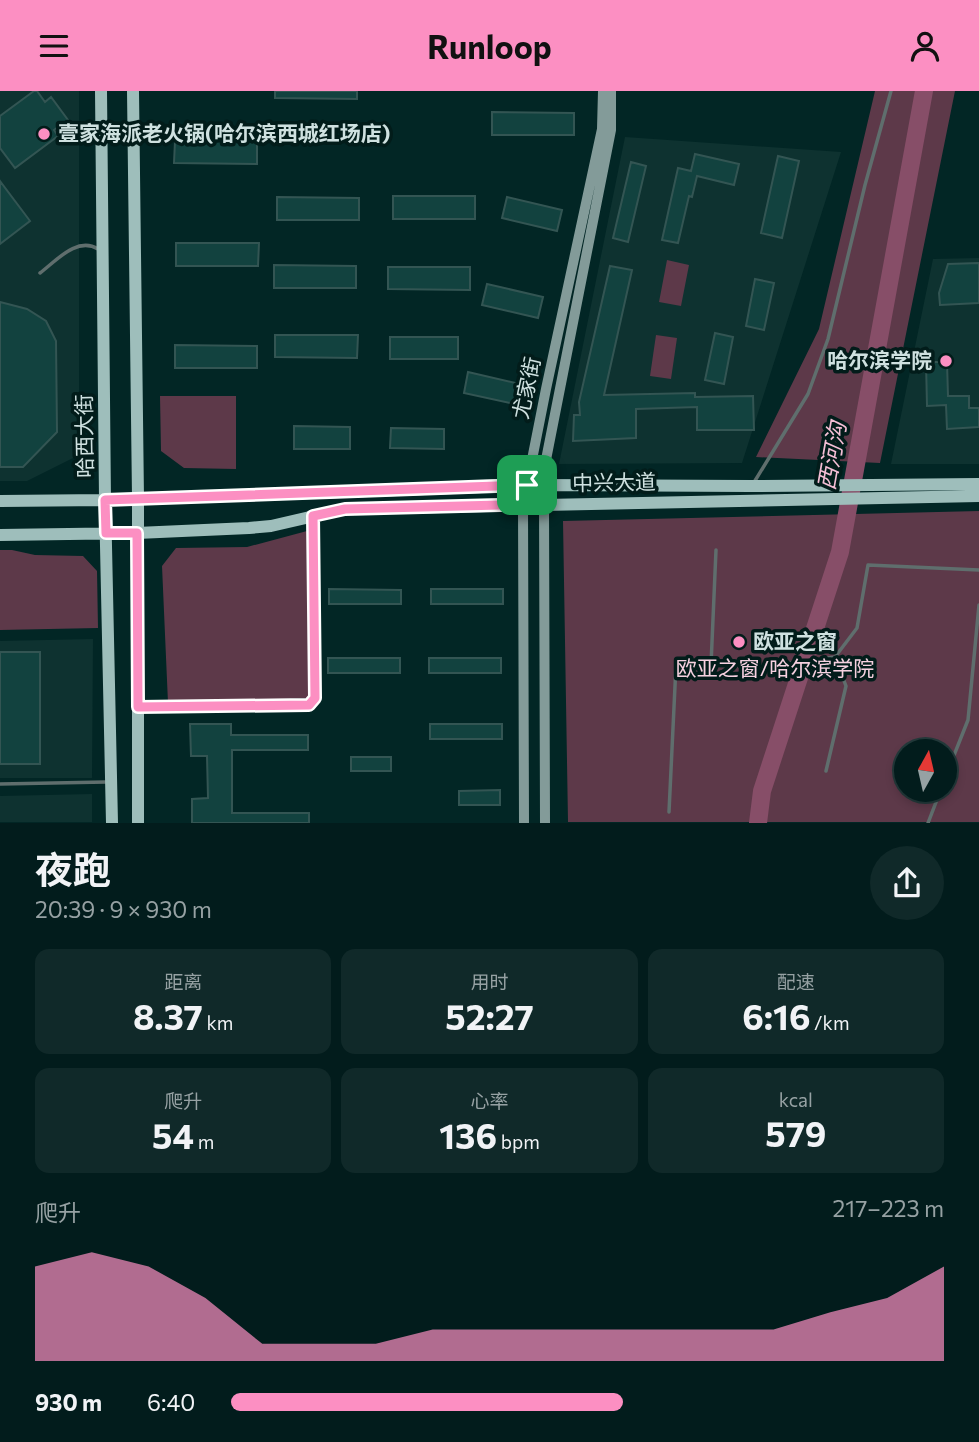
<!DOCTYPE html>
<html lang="zh">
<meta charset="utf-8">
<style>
body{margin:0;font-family:Commissioner,"Noto Sans SC",sans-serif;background:#102929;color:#f1f3f6;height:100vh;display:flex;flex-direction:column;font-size:26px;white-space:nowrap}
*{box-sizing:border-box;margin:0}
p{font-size:23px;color:#96a1a3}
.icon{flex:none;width:38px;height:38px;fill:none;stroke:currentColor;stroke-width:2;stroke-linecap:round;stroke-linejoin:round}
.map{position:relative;height:732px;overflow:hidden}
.sheet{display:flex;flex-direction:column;background:#021c1c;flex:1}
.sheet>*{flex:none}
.needle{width:46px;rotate:8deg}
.tools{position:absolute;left:894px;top:648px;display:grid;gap:14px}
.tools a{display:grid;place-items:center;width:63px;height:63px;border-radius:50%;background:#021c1c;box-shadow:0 4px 10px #0003,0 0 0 2px #233a3b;font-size:35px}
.pin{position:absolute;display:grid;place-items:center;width:60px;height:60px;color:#fff;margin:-30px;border-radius:14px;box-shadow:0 4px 10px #0006}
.round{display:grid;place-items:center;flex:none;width:74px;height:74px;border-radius:37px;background:#102929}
.summary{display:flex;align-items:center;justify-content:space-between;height:119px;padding:0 35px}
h1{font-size:38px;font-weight:700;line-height:52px}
.metrics{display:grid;grid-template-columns:repeat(3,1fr);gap:10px;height:119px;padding:7px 35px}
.metrics div{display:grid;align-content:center;border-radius:14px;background:#102929;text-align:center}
.metrics b{font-size:35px;font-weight:700}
.metrics small{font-size:19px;font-weight:400}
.metrics p{font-size:19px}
.chart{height:196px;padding:14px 35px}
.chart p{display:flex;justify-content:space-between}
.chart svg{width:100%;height:126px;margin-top:7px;fill:#fc8fc2;opacity:.7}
ul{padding:0 35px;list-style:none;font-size:23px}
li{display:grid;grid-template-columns:112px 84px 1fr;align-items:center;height:52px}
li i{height:18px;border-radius:9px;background:#fc8fc2}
header{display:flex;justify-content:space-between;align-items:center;height:91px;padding:0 35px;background:#fc8fc2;color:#111;font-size:32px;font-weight:700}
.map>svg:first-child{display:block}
.built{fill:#0e3230}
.green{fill:#5d3949;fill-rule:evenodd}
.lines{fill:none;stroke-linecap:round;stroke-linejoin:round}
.river{stroke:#874e68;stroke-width:18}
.building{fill:#12423f;stroke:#335553;stroke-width:2}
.service{stroke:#5f6e6d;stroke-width:3.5}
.secondary{stroke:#839b99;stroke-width:10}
.primary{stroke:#9ebebb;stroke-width:12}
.route-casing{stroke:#fff;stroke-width:14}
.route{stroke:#fc8fc2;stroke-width:9}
.poi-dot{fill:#fc8fc2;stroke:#021c1a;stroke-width:2.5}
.labels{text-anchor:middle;stroke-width:7;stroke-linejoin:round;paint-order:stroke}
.poi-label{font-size:21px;font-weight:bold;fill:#cfe1e0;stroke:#021c1a;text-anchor:start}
.street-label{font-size:21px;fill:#cfe1e0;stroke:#021c1a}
.park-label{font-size:21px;fill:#f6d1e0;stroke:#021c1a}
.water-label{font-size:23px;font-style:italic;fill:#f4bed5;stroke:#021c1a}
</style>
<header><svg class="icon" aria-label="menu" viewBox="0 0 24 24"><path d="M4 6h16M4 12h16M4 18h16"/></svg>Runloop<svg class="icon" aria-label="person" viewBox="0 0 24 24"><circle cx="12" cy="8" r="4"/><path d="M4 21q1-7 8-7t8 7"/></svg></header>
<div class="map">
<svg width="979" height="732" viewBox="0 0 979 732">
<rect width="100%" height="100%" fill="#022625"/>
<!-- built -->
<path class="built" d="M0 0H79V364L27 390H0Z
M625 46 841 61 742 372 559 373Z
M979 167V373H891L933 168Z
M93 548 92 687H0V550Z
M92 703V731H0V705Z"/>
<!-- green -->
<path class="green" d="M875 0H955L880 372 756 366 819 238Z
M667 169 689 174 681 215 659 211Z
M656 244 677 247 671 288 650 285Z
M160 305H236V378L184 377 161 360Z
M979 420V731H568L563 430ZM906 660H945V698H906Z
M307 440 310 607 168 612 162 475 176 457 247 456Z
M0 459H12L35 464 83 465 97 480 98 537 0 539Z"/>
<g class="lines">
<!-- river -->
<path class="river" d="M758 732 762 700 840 461 924 0"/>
</g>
<!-- building -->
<path class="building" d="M34 0H37L45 11 51 6 68 29 54 39 58 45 15 77 0 57V25Z
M275 0H357V8L275 7Z
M492 21 574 22V44H492Z
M175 50H257V73L174 72Z
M695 63 739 73 734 94 697 85 692 106 689 105 678 152 662 149 678 77 691 80Z
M778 65 799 70 782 147 761 142Z
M631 71 646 75 628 151 613 147Z
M0 90 30 130 0 153Z
M393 105H475V128H393Z
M277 106 359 107V129H277Z
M507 106 562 119 557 140 502 127Z
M176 152H259L258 175H176Z
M979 172V212L940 214 939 202 948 173Z
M274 174 356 175V197H274Z
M610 175 632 179 604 304 695 302V306L753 305 754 339H697V316L636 318V347L573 350 574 324H580L579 311Z
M388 176H470V199L388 198Z
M755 188 774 192 764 239 746 235Z
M487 193 543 206 538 227 482 214Z
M0 211 27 218 46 230 56 250 57 341 23 376H0Z
M715 242 733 246 724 293 705 289Z
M275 244H358L357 267 275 266Z
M390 246H458V268H390Z
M175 254 257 255V277H175Z
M926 271H947L948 305H969V317H979V336L947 338 946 314 927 315Z
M468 281 524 294 519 314 464 302Z
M294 335 350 336V358H294Z
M391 337 444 338V358L390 357Z
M329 498 401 499V513H329Z
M431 498H503V513H431Z
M0 561H40V673H0Z
M328 567H400V582H328Z
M429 567H501V582H429Z
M190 633H231V644H308V659H232V722H309V732H192V708L208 707 207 665H191Z
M430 633H502V648H430Z
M351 666H391V680H351Z
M500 699V714H459V700Z"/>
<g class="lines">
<!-- service -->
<path class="service" d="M40 182C56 170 77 145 98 158
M753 393 808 303 828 248 865 94 891 0
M711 574 716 459
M141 616 309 614 315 607 313 427
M826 680 846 595 835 566
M945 687 968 629 979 514
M0 693 106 691
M669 721 676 574 769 575 835 566 857 537 868 474 979 479
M928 732 941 698"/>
<!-- secondary -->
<path class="secondary" d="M524 732 523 414 546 298 602 38 603 0
M545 732 544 413 541 394 611 39V0"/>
<!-- primary -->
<path class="primary" d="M101 0 105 409 112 732
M133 0 138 407V732
M0 410 105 409 541 394 751 395 979 393
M0 444 137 442 249 437 271 435 345 418 979 405"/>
</g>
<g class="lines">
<defs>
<path id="route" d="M527 394H541L544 413 345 418 313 425 315 607 309 614 138 616 137 442H106L105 409Z"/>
</defs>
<!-- route casing -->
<use href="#route" class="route-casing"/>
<!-- route -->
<use href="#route" class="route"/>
</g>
<!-- markers -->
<g class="poi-dot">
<circle cx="44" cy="43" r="7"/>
<circle cx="946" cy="270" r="7"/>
<circle cx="739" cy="551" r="7"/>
</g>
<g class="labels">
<!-- poi labels -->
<g class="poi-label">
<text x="58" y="50">壹家海派老火锅(哈尔滨西城红场店)</text>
<text x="932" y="277" text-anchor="end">哈尔滨学院</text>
<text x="753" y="558">欧亚之窗</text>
</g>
<!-- street labels -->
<g class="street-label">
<text transform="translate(527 297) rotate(-78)" y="7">尤家街</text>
<text transform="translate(85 345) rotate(-91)" y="7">哈西大街</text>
<text transform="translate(614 392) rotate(-1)" y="7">中兴大道</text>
</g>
<!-- park labels -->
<g class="park-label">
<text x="775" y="585">欧亚之窗/哈尔滨学院</text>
</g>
<!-- water labels -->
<g class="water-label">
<text transform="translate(832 365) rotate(-80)" y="8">西河沟</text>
</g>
</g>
</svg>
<div class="tools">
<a><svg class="needle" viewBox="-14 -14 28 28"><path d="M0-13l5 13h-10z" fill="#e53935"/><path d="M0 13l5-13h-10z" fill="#96a1a3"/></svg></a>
</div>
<div class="pin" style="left:527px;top:394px;background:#1e9e55"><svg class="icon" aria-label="arrive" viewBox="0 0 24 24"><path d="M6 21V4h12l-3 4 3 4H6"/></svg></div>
</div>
<section class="sheet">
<div class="summary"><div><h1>夜跑</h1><p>20:39 · 9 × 930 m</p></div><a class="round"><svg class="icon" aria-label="share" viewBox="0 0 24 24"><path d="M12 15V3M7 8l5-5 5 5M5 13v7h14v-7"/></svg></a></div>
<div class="metrics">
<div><p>距离</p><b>8.37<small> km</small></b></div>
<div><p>用时</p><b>52:27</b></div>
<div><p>配速</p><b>6:16<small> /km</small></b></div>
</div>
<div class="metrics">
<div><p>爬升</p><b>54<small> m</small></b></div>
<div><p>心率</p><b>136<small> bpm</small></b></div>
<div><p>kcal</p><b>579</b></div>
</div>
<div class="chart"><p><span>爬升</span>217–223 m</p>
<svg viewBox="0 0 160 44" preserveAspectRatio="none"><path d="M0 44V11L10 6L20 11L30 22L40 38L50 38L60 38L70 33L80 33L90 33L100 33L110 33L120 33L130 33L140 27L150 22L160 11V44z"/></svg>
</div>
<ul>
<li><b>930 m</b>6:40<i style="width:55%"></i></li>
</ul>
</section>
